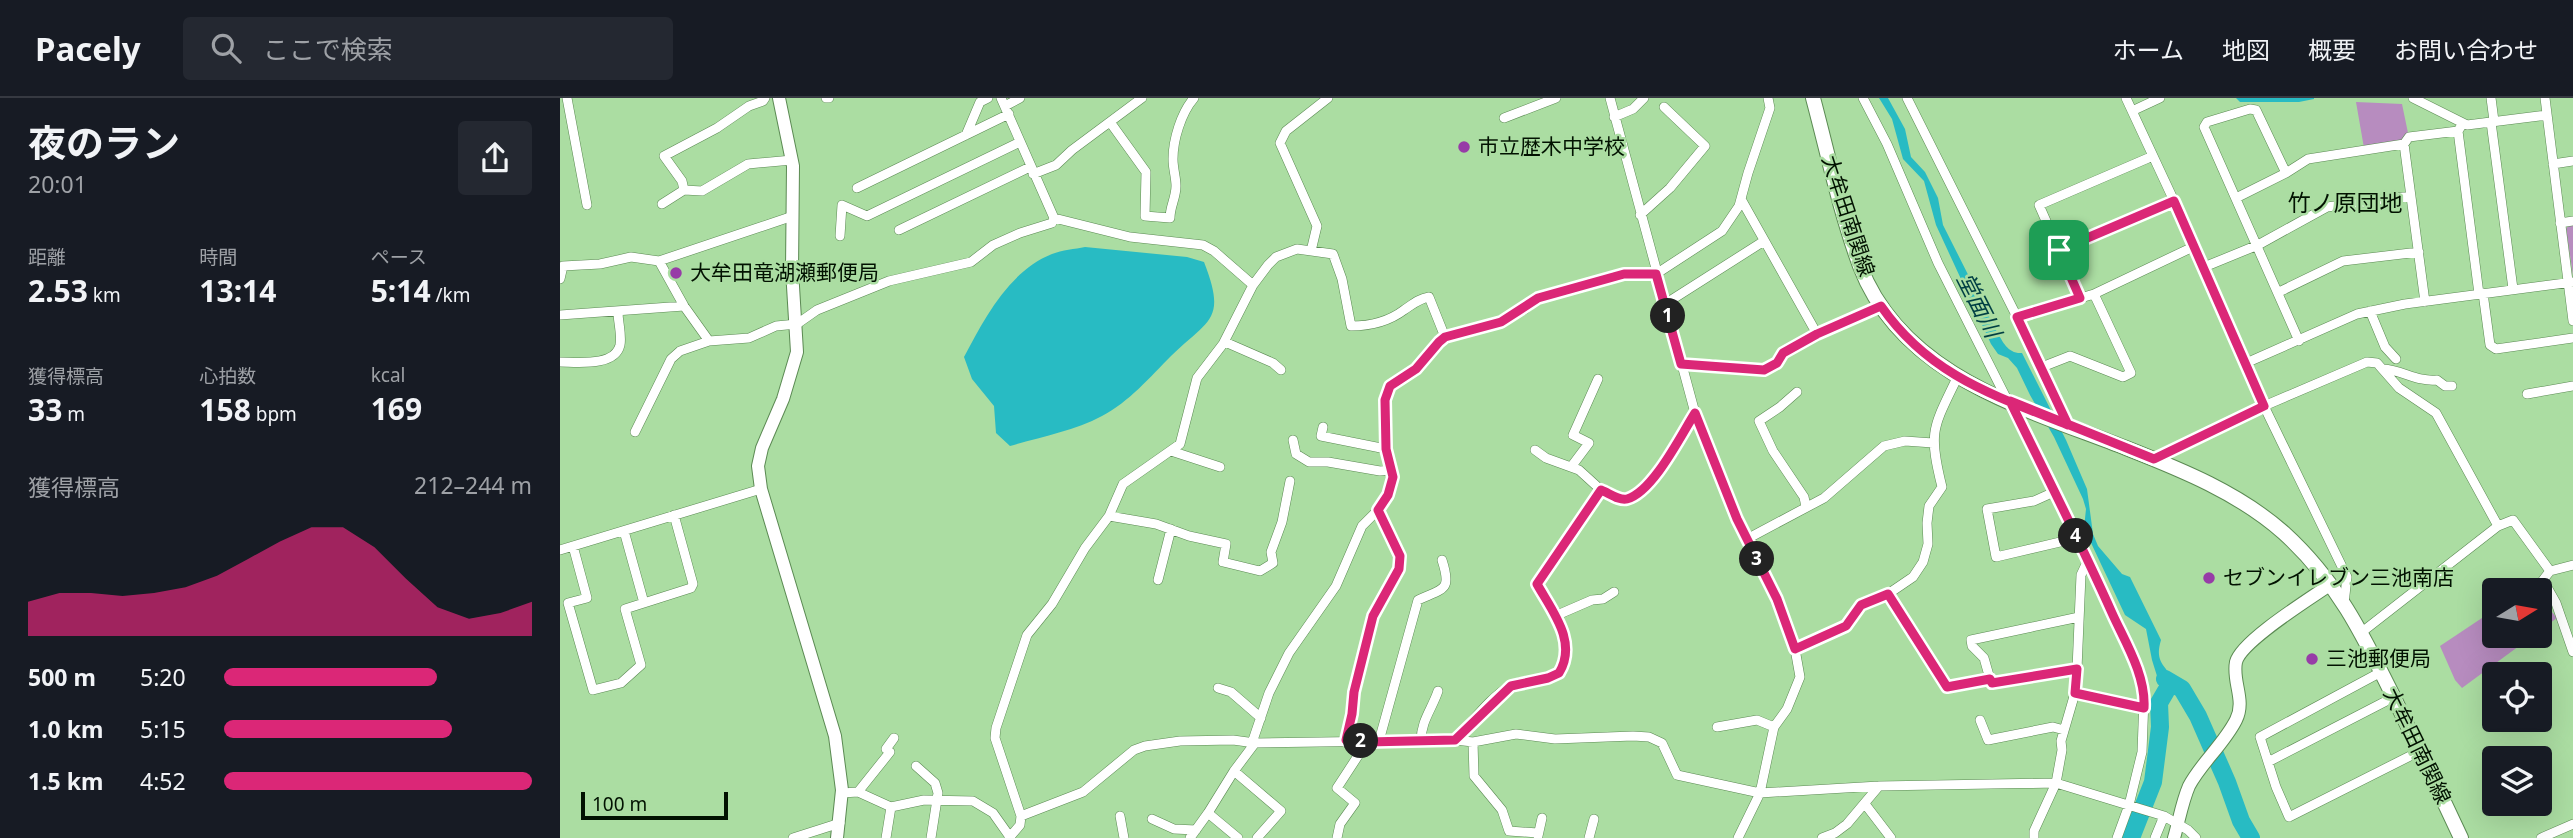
<!DOCTYPE html>
<html lang="ja">
<meta charset="utf-8">
<style>
body{margin:0;font-family:"Noto Sans","Noto Sans JP",sans-serif;background:#242831;color:#f1f3f6;height:100vh;display:flex;flex-direction:column;font-size:26px;white-space:nowrap}
*{box-sizing:border-box;margin:0}
p{font-size:23px;color:#9ea1a6}
.icon{flex:none;width:38px;height:38px;fill:none;stroke:currentColor;stroke-width:2;stroke-linecap:round;stroke-linejoin:round}
.map{position:relative;flex:1;overflow:hidden}
.drawer{display:flex;flex-direction:column;background:#171b24;width:560px}
.drawer>*{flex:none}
.needle{width:46px;rotate:79deg}
.buttons{position:absolute;left:1922px;top:480px;display:grid;gap:14px}
.buttons a{display:grid;place-items:center;width:70px;height:70px;border-radius:7px;background:#171b24;box-shadow:0 7px 28px #0002;font-size:35px}
.scale{position:absolute;left:21px;bottom:18px;width:147px;box-sizing:border-box;padding-left:7px;border:4px solid #021201;border-top:0;font-size:19px;line-height:24px;white-space:nowrap;color:#021201;-webkit-text-stroke:5px #abdda2;paint-order:stroke}
.pin{position:absolute;display:grid;place-items:center;width:60px;height:60px;color:#fff;margin:-30px;border-radius:14px;box-shadow:0 4px 10px #0006}
.km{position:absolute;width:35px;height:35px;margin:-18px;border-radius:50%;background:#222;color:#fff;font-size:19px;line-height:35px;text-align:center}
.round{display:grid;place-items:center;flex:none;width:74px;height:74px;border-radius:7px;background:#242831}
.overview{display:flex;align-items:center;justify-content:space-between;height:119px;padding:0 28px}
h1{font-size:38px;font-weight:700;line-height:52px}
.stats{display:grid;grid-template-columns:repeat(3,1fr);gap:10px;height:119px;padding:7px 28px}
.stats div{display:grid;align-content:center}
.stats b{font-size:30px;font-weight:700}
.stats small{font-size:19px;font-weight:400}
.stats p{font-size:19px}
.chart{height:196px;padding:14px 28px}
.chart p{display:flex;justify-content:space-between}
.chart svg{width:100%;height:126px;margin-top:7px;fill:#db2777;opacity:.7}
ul{padding:0 28px;list-style:none;font-size:23px}
li{display:grid;grid-template-columns:112px 84px 1fr;align-items:center;height:52px}
li i{height:18px;border-radius:9px;background:#db2777}
header{display:flex;align-items:center;gap:42px;box-sizing:border-box;height:98px;padding:0 35px;background:#171b24;border-bottom:2px solid #363941}
header strong{font-size:33px}
nav{display:flex;gap:38px;margin-inline-start:auto;font-size:24px}
.search{width:490px;height:63px;background:#242831;display:flex;align-items:center;gap:18px;box-sizing:border-box;padding:0 24px;border-radius:7px;color:#9ea1a6;font-size:26px}
main{display:flex;flex:1;min-height:0}
.map>svg:first-child{display:block}
.park{fill:#b78cbf}
.water{fill:#28bbc3}
.lines{fill:none;stroke-linecap:round;stroke-linejoin:round}
.river{stroke:#28bbc3;stroke-width:18}
.street-casing{stroke:#5b8a53;stroke-width:10}
.secondary-casing{stroke:#5b8a53;stroke-width:14}
.primary-casing{stroke:#5b8a53;stroke-width:16}
.street{stroke:#fff;stroke-width:9}
.secondary{stroke:#fff;stroke-width:12}
.primary{stroke:#fff;stroke-width:14}
.route-casing{stroke:#fff;stroke-width:14}
.route{stroke:#db2777;stroke-width:9}
.poi-dot{fill:#973ca7;stroke:#abdda2;stroke-width:2.5}
.labels{text-anchor:middle;stroke-width:5;stroke-linejoin:round;paint-order:stroke}
.poi-label{font-size:21px;fill:#021201;stroke:#abdda2;text-anchor:start}
.street-label{font-size:21px;fill:#021201;stroke:#abdda2}
.neighbourhood-label{font-size:23px;fill:#021201;stroke:#abdda2}
.water-label{font-size:23px;font-style:italic;fill:#003f43;stroke:#abdda2}
</style>
<header>
<strong>Pacely</strong>
<div class="search"><svg class="icon" aria-label="search" viewBox="0 0 24 24"><circle cx="10" cy="10" r="6"/><path d="M15 15l6 6"/></svg>ここで検索</div>
<nav><a>ホーム</a><a>地図</a><a>概要</a><a>お問い合わせ</a></nav>
</header>
<main>
<section class="drawer">
<div class="overview"><div><h1>夜のラン</h1><p>20:01</p></div><a class="round"><svg class="icon" aria-label="share" viewBox="0 0 24 24"><path d="M12 15V3M7 8l5-5 5 5M5 13v7h14v-7"/></svg></a></div>
<div class="stats">
<div><p>距離</p><b>2.53<small> km</small></b></div>
<div><p>時間</p><b>13:14</b></div>
<div><p>ペース</p><b>5:14<small> /km</small></b></div>
</div>
<div class="stats">
<div><p>獲得標高</p><b>33<small> m</small></b></div>
<div><p>心拍数</p><b>158<small> bpm</small></b></div>
<div><p>kcal</p><b>169</b></div>
</div>
<div class="chart"><p><span>獲得標高</span>212–244 m</p>
<svg viewBox="0 0 160 44" preserveAspectRatio="none"><path d="M0 44V32L10 29L20 29L30 30L40 29L50 27L60 23L70 17L80 11L90 6L100 6L110 13L120 24L130 34L140 38L150 36L160 32V44z"/></svg>
</div>
<ul>
<li><b>500 m</b>5:20<i style="width:69%"></i></li>
<li><b>1.0 km</b>5:15<i style="width:74%"></i></li>
<li><b>1.5 km</b>4:52<i style="width:100%"></i></li>
</ul>
</section>
<div class="map">
<svg width="2013" height="740" viewBox="0 0 2013 740">
<rect width="100%" height="100%" fill="#abdda2"/>
<!-- park -->
<path class="park" d="M1796 4 1842 6 1848 35 1842 44 1804 50Z
M2008 128H2013V177L2006 131Z
M1979 499 1997 520 1979 533Z
M1934 512V537H1974L1902 590 1895 582 1880 548Z"/>
<!-- water -->
<path class="water" d="M1319 0H1328L1345 31 1351 59 1365 74 1378 100 1383 127 1437 234C1443 244 1448 256 1462 255L1506 342 1527 391 1533 436 1538 448 1562 476 1570 479 1601 542C1593 568 1610 567 1612 585 1613 594 1604 604 1602 612H1593L1594 599 1602 594 1592 562 1586 531 1565 517 1524 430 1526 411 1523 401 1494 339 1470 297 1457 270 1448 260 1438 256 1431 246 1376 127 1364 83 1343 61 1332 21Z
M1676 0H1754V1L1739 4H1680Z
M525 149 627 159 644 164C667 223 649 221 611 258 590 279 569 304 542 318 514 333 480 339 450 348L436 335 434 308 412 281 404 259C424 221 449 173 492 156 502 152 515 151 525 149Z"/>
<g class="lines">
<!-- river -->
<path class="river" d="M1605 581 1622 591 1638 618 1667 684 1681 723 1691 740
M1571 740 1593 684 1600 629 1599 605 1606 593"/>
<defs>
<path id="street" d="M7 0 27 107
M266 0H269
M441 0 494 120
M1050 0 1135 315 1177 421 1217 501 1235 551 1240 579 1227 611 1214 629 1200 695 1178 740
M1303 0 1327 46 1378 165 1528 462 1578 573 1584 600 1582 654 1569 707 1557 740
M1347 0 1457 219 1508 327
M1566 0 1635 148 1704 308 1787 479 1784 506
M1853 0 1903 25 1898 33 1919 196
M1931 0 1934 23
M1985 0 2013 223
M445 8 460 0
M1572 13 1600 0
M1054 19 1073 11 1084 0
M944 20 996 0
M550 24 586 74 585 118 610 120C610 108 616 100 616 88 616 79 613 71 613 61 613 42 621 15 634 0
M1931 24 1953 191
M1903 25 1907 27 1987 17
M406 37 420 4 428 0
M1844 46 1865 204
M1993 66 2013 63
M473 76 496 67 512 52 582 0
M297 90 449 16
M124 92 142 93 188 66 232 62
M1676 100 1726 75
M1181 101 1257 236
M102 106 124 92 122 83 104 58 157 30 189 8 203 3 205 0
M1080 117 1110 90 1145 48 1104 9
M494 120 570 139 643 147 654 153 693 187
M2000 125 2013 123
M339 132 470 69
M280 138 282 107 307 118 460 44
M1499 152 1614 103
M751 153 757 128 720 45 726 33 768 0
M99 163 124 208 149 243 189 240 216 228 237 226 257 212 329 183 411 164 433 147 460 135 492 125 494 120
M1644 169 1698 147 1767 109 1851 98
M0 181 3 168 40 166 71 159 99 163 233 118
M1719 194 1783 163 1859 154
M1923 195 1930 247 1936 251 2013 240
M1520 200 1479 107 1593 58
M1105 206 1204 143
M1810 213 1825 249 1836 261
M0 217 124 208
M1457 219 1534 196 1635 148
M1739 243 1644 29 1647 24 1690 11 1696 12 1726 75 1748 61 1844 46 1849 39 1898 33
M665 244 713 265 721 272
M0 264C17 264 55 269 60 247 62 237 58 224 58 214
M1686 265 1797 216 1845 206 2013 184
M1121 266H1149L1181 272H1204L1217 265 1223 255 1257 236 1321 208
M1482 269 1510 258 1563 279 1571 275 1534 196
M1823 271C1843 272 1856 284 1877 282L1885 288H1892
M1237 294 1220 309 1199 323 1213 353 1244 399 1246 409
M1967 296 2013 288
M763 329 761 338 826 351
M75 334 111 261 120 253 149 243
M733 342 736 356 749 364H768L820 373 831 372
M975 352 986 360 1019 372 1041 392 1061 401H1068L1077 395 1095 377 1135 315
M611 353 660 369
M1594 361 1704 308 1807 264 1817 265 1839 290 1876 315 1938 428
M1011 369 1029 345 1013 337 1038 281
M1494 394 1474 403 1427 411 1436 459 1517 440
M549 418 596 426 629 438 666 446 663 464 700 473 713 465 711 454 722 424 730 383
M64 433 84 505
M1187 441 1264 400 1324 348 1345 343 1373 345
M13 448 27 500 8 505 33 592 61 585 81 567 65 511 131 490 133 486 114 417
M0 452 201 391
M2013 467 1990 473 1983 482 1996 505 2013 554
M598 482 611 431
M1328 496 1387 589 1430 581 1432 585 1517 571 1515 595 1501 643 1502 652 1496 685 1474 733V740
M995 518 1032 502 1043 501 1054 494
M1802 534 1938 428 1953 422 1990 473
M1235 551 1286 528 1301 507 1328 496 1353 479 1363 464 1368 446 1367 425 1369 408 1382 389C1368 333 1373 330 1397 280
M1517 571 1521 477 1528 462
M1821 574 1700 639 1716 689 1729 719 1860 653
M1430 581 1424 560 1412 548 1411 542 1519 519
M658 590 671 594 701 620
M1515 595 1584 610
M1420 622 1428 642 1493 629 1504 632
M1157 629 1197 622 1214 629
M786 642 792 616 794 594 813 518 839 471 840 458 818 412
M895 642C912 625 929 600 950 588 963 581 979 584 992 578 1027 562 989 506 977 486L1041 392
M819 643 858 502C884 490 892 493 882 462
M861 643C861 623 872 611 878 593
M913 644 914 678 942 712 949 733 978 735
M692 645 709 595 729 555 776 488 802 428 818 412 828 397 833 379 826 351 825 302 830 288 856 271 885 239 929 228 965 211 978 200 1036 183 1064 176H1096L1162 133 1179 108 1188 75 1210 10 1208 0
M1708 664 1834 599
M356 668 375 685 378 695 371 740
M674 673 695 645
M298 694 330 654 326 651 334 640
M282 695 298 694 331 709 364 702 413 703 433 715 450 739
M1305 706 1331 740
M461 718 523 694 574 652 585 648 620 643 673 642 695 645 895 642 913 644 956 636 995 641 1073 638 1089 639 1102 645 1117 677 1200 695 1319 688 1496 685 1604 718 1628 732 1636 740
M560 718 564 740
M592 721 614 731 636 732
M978 738 982 720
M233 740 280 725
M326 740 331 709
M449 740 460 727 461 718 435 640 436 630 467 537 492 506 525 450 549 418 563 386 620 346 637 280 663 246 693 187 708 167 716 159 737 151 773 156 782 181 791 228C810 228 828 224 844 212 853 206 858 201 869 199L885 239
M630 740 648 715
M678 740 648 715 674 673 721 713 697 740
M777 740 780 726 795 705 777 690 807 644
M1029 740 1034 721
M1262 740 1275 735 1287 726 1319 688
M1595 740 1604 718
M1981 740 2013 726"/>
<path id="secondary" d="M219 0 233 68 232 172 237 254 223 301 202 350 198 368 201 391 275 638 282 692 277 740
M1614 740C1619 723 1622 704 1629 688 1641 665 1664 646 1676 622 1686 602 1672 584 1676 564 1681 543 1751 500 1771 486"/>
<path id="primary" d="M1253 0C1268 56 1280 114 1300 168 1342 279 1467 311 1566 350 1622 372 1679 395 1724 435 1779 485 1805 541 1837 606 1859 651 1880 695 1901 740"/>
</defs>
<!-- street casing -->
<use href="#street" class="street-casing"/>
<!-- secondary casing -->
<use href="#secondary" class="secondary-casing"/>
<!-- primary casing -->
<use href="#primary" class="primary-casing"/>
<!-- street -->
<use href="#street" class="street"/>
<!-- secondary -->
<use href="#secondary" class="secondary"/>
<!-- primary -->
<use href="#primary" class="primary"/>
</g>
<g class="lines">
<defs>
<path id="route" d="M1499 152 1520 200 1457 219 1508 327C1433 297 1369 277 1321 208L1257 236 1223 255 1217 265 1204 272 1121 266 1096 176H1064L978 200 941 224 885 239 879 244 856 271 830 288 825 302 826 351 833 379 828 397 818 412 840 458 839 471 813 518 794 594 792 616 786 642 807 644 895 642 951 588 988 580 999 575C1018 544 992 513 977 486L1041 392C1049 395 1059 403 1067 401 1093 394 1121 337 1135 315L1177 421 1217 501 1235 551 1286 528 1301 507 1328 496 1387 589 1430 581 1432 585 1517 571 1515 595 1584 610C1586 577 1565 544 1552 515 1520 443 1484 373 1450 303L1594 361 1704 308 1614 103 1499 152"/>
</defs>
<!-- route casing -->
<use href="#route" class="route-casing"/>
<!-- route -->
<use href="#route" class="route"/>
</g>
<!-- markers -->
<g class="poi-dot">
<circle cx="904" cy="49" r="7"/>
<circle cx="116" cy="175" r="7"/>
<circle cx="1649" cy="480" r="7"/>
<circle cx="1752" cy="561" r="7"/>
</g>
<g class="labels">
<!-- poi labels -->
<g class="poi-label">
<text x="918" y="56">市立歴木中学校</text>
<text x="130" y="182">大牟田竜湖瀬郵便局</text>
<text x="1663" y="487">セブンイレブン三池南店</text>
<text x="1766" y="568">三池郵便局</text>
</g>
<!-- street labels -->
<g class="street-label">
<text transform="translate(1288 118) rotate(72)" y="7">大牟田南関線</text>
<text transform="translate(1857 648) rotate(64)" y="7">大牟田南関線</text>
</g>
<!-- neighbourhood labels -->
<g class="neighbourhood-label">
<text x="1785" y="113">竹ノ原団地</text>
</g>
<!-- water labels -->
<g class="water-label">
<text transform="translate(1419 207) rotate(63)" y="8">堂面川</text>
</g>
</g>
</svg>
<div class="buttons">
<a><svg class="needle" viewBox="-14 -14 28 28"><path d="M0-13l5 13h-10z" fill="#e53935"/><path d="M0 13l5-13h-10z" fill="#9ea1a6"/></svg></a>
<a><svg class="icon" aria-label="locate" viewBox="0 0 24 24"><circle cx="12" cy="12" r="6"/><path d="M12 2v4M12 18v4M2 12h4M18 12h4"/></svg></a>
<a><svg class="icon" aria-label="layers" viewBox="0 0 24 24"><path d="M12 4l9 5-9 5-9-5zM3 14l9 5 9-5"/></svg></a>
</div>
<div class="scale">100 m</div>
<div class="pin" style="left:1499px;top:152px;background:#1e9e55"><svg class="icon" aria-label="arrive" viewBox="0 0 24 24"><path d="M6 21V4h12l-3 4 3 4H6"/></svg></div>
<b class="km" style="left:1108px;top:218px">1</b>
<b class="km" style="left:801px;top:643px">2</b>
<b class="km" style="left:1197px;top:461px">3</b>
<b class="km" style="left:1516px;top:438px">4</b>
</div>
</main>
